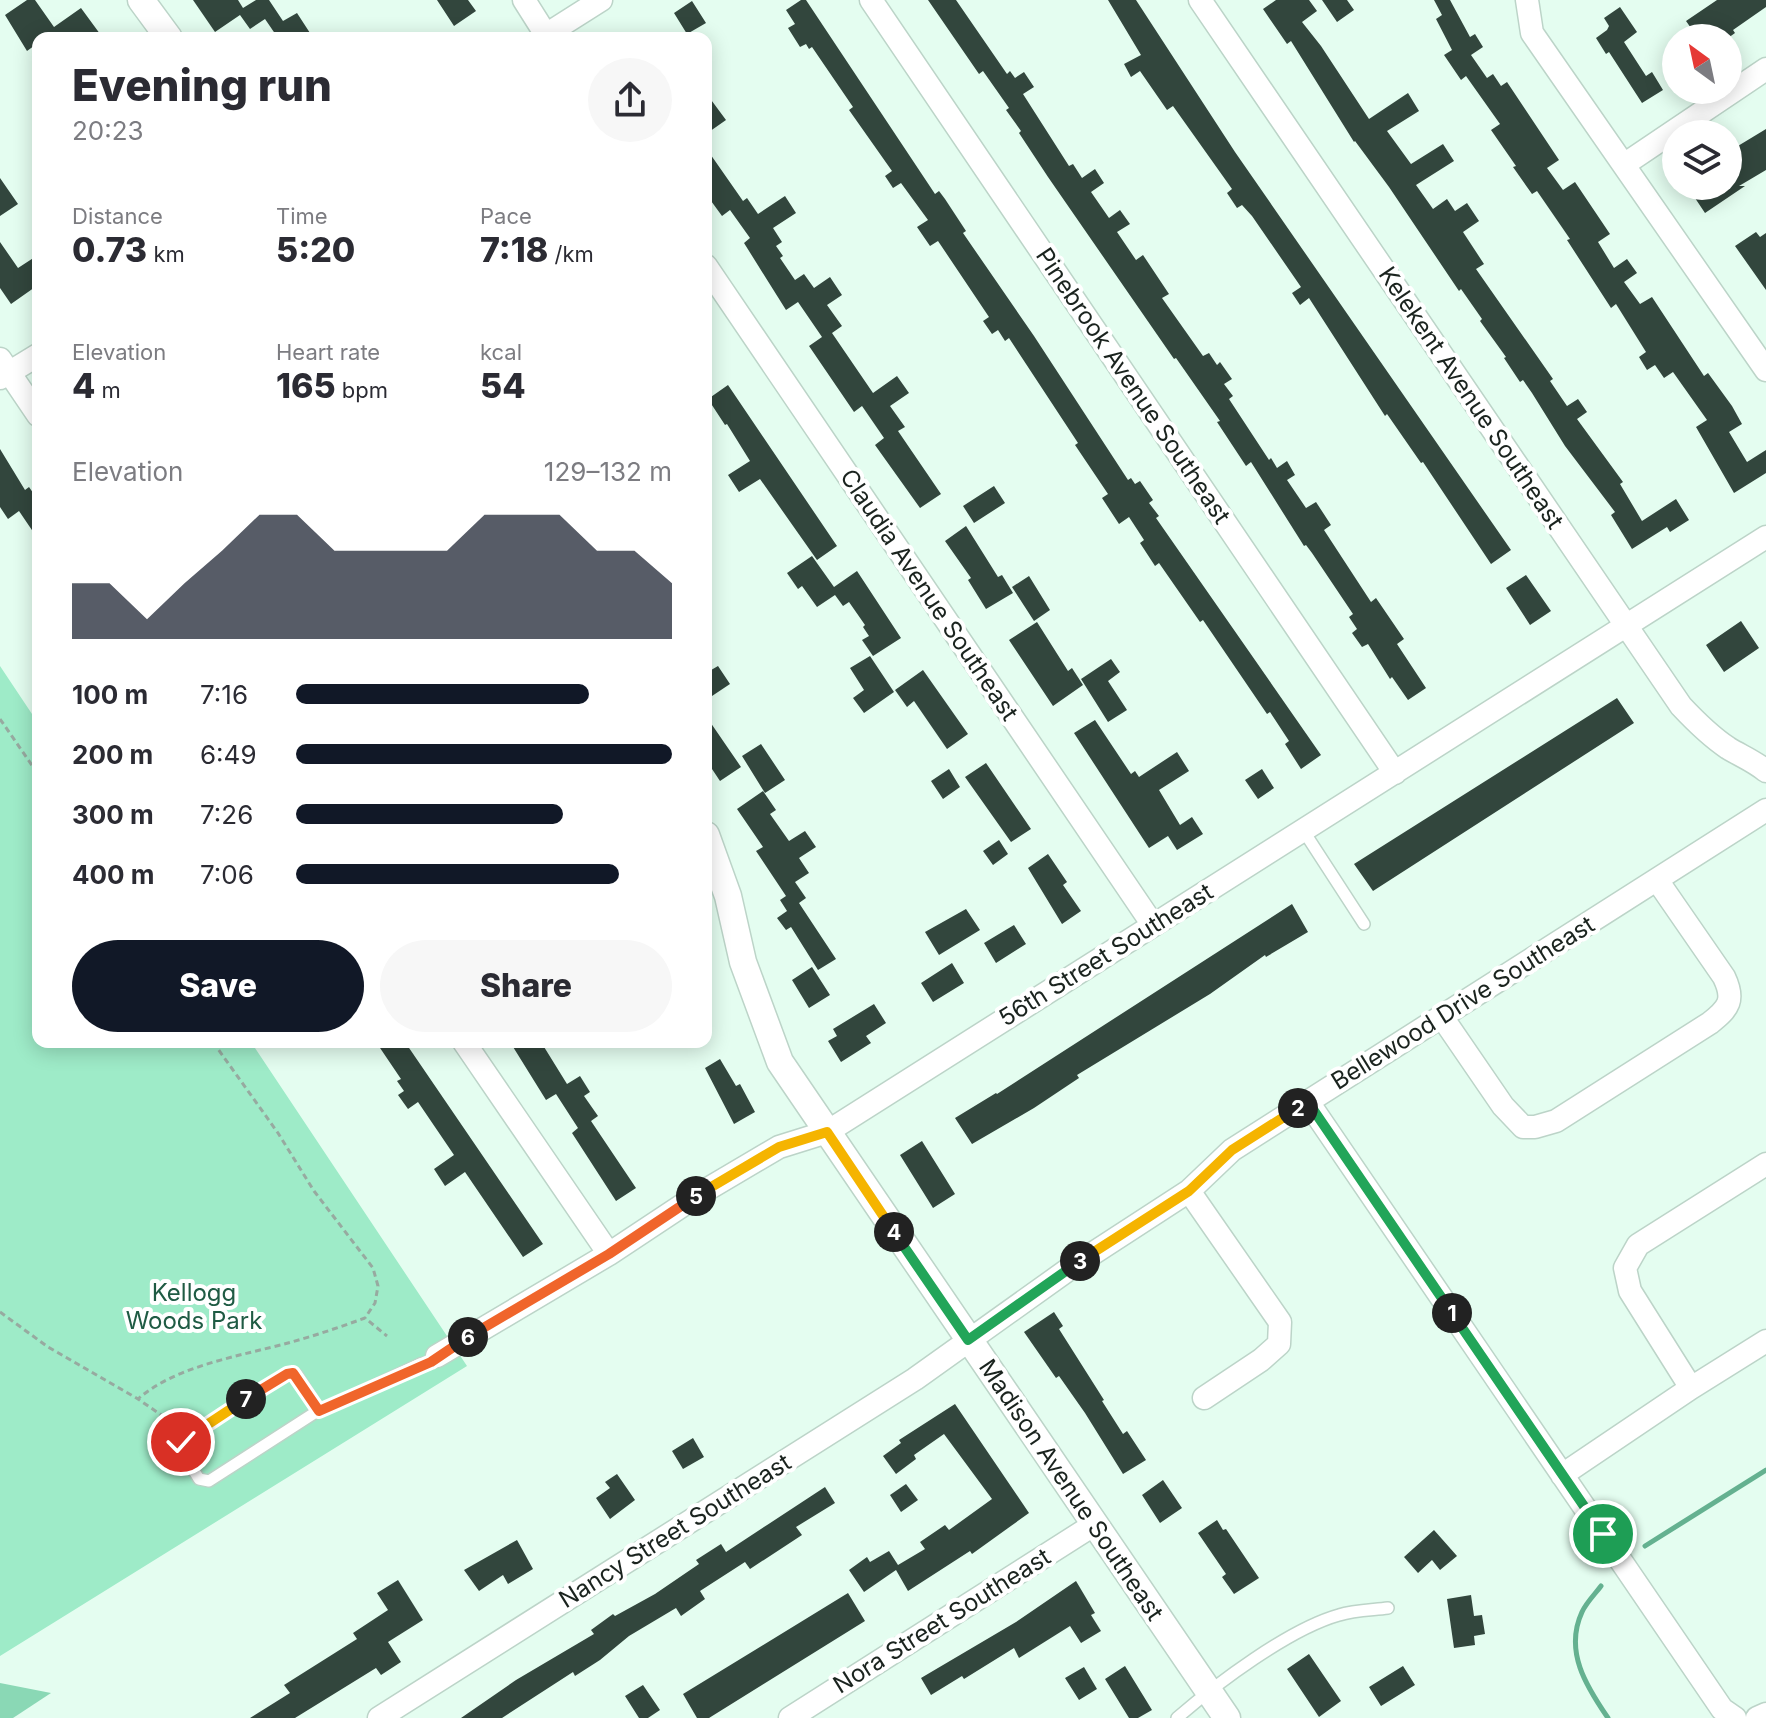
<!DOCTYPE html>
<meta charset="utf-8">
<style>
body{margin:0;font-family:Inter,sans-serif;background:#f7f7f7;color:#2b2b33;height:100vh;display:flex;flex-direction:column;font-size:30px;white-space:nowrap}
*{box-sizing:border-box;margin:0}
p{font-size:26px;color:#7c7c81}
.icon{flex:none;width:44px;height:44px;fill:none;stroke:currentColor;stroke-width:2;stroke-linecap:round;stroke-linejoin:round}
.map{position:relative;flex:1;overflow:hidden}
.details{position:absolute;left:32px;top:32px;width:680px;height:1016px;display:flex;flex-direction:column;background:#fff;border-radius:16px;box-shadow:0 4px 20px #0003}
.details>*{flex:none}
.needle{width:52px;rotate:327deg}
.controls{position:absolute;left:1662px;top:24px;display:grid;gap:16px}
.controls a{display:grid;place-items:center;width:80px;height:80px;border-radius:50%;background:#fff;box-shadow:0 4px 20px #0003;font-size:40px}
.pin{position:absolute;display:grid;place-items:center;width:68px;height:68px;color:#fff;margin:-34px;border:4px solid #fff;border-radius:50%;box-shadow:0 2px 8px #0007}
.km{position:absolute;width:40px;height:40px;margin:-20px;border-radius:50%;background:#222;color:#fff;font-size:22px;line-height:40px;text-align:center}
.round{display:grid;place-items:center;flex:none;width:84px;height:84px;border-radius:42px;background:#f7f7f7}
.summary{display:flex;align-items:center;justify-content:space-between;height:136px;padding:0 40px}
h1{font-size:44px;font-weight:800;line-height:60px}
.stats{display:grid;grid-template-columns:repeat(3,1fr);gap:12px;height:136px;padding:8px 40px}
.stats div{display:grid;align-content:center}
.stats b{font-size:34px;font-weight:800}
.stats small{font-size:22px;font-weight:400}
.stats p{font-size:22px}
.chart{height:224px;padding:16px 40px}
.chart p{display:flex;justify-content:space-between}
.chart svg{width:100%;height:144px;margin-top:8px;fill:#111827;opacity:.7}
.cta{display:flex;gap:16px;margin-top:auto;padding:16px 40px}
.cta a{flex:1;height:92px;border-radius:48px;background:#111827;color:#fff;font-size:32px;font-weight:800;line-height:92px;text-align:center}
.cta a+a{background:#f7f7f7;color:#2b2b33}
ul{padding:0 40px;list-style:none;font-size:26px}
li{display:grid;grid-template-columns:128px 96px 1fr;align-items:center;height:60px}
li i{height:20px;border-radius:10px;background:#111827}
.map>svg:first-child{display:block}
.green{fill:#9eebc8}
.forest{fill:#8ad8b5}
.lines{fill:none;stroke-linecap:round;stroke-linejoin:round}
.stream{stroke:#64b190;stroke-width:5}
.building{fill:#32463d}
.service-casing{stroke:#bcd4c8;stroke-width:14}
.minor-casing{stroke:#bcd4c8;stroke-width:25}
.tertiary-casing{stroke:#bcd4c8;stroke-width:29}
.path{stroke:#97aaa0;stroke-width:3;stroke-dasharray:6 4;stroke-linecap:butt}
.service{stroke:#fff;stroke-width:11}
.minor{stroke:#fff;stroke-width:22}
.tertiary{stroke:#fff;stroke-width:26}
.split-1-casing{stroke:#fff;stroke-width:16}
.split-2-casing{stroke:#fff;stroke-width:16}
.split-3-casing{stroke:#fff;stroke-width:16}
.split-4-casing{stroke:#fff;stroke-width:16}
.split-5-casing{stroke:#fff;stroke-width:16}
.split-6-casing{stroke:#fff;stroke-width:16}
.split-7-casing{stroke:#fff;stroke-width:16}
.split-8-casing{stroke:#fff;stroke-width:16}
.split-1{stroke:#22a559;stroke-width:10}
.split-2{stroke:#22a559;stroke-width:10}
.split-3{stroke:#f5b400;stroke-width:10}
.split-4{stroke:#22a559;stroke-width:10}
.split-5{stroke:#f5b400;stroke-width:10}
.split-6{stroke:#f0652b;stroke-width:10}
.split-7{stroke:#f0652b;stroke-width:10}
.split-8{stroke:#f5b400;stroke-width:10}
.labels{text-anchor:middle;stroke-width:8;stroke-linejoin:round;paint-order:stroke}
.street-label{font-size:24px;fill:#1a231e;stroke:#fff}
.park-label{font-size:24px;fill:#1f5b44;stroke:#fff}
</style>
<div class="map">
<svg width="1766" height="1718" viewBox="0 0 1766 1718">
<rect width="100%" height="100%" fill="#e4fdf0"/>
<!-- green -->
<path class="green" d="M0 666 38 723V1042H251L467 1366 0 1656Z"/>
<!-- forest -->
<path class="forest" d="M0 1683 51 1693 13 1718H0Z"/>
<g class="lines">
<!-- stream -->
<path class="stream" d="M1645 1546 1766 1470
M1601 1586C1595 1594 1586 1603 1582 1612 1564 1651 1586 1686 1608 1718"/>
</g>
<!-- building -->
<path class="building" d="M27 0H35L54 27 81 8 103 38H38V43L27 51 5 15Z
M193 0H238L243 8 256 0H269L283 21 297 13 310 33 302 38H278L265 19 250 29 240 15 215 32Z
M437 0H468L476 11 454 26Z
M801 0H806L935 194 939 191 945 199 966 231 963 233 1034 336 1128 480 1131 478 1135 484 1140 481 1153 500 1149 503 1159 516 1156 518 1321 755 1301 769 1285 744 1289 741 1270 712 1267 714 1203 620 1200 622 1159 563 1155 566 1140 543 1144 540 1129 517 1119 524 1102 498 1108 494 1075 445 1078 443 1009 338 1005 341 998 330 992 334 983 321 989 317 938 241 930 246 917 227 928 220 901 183 893 188 885 176 892 171 849 110 853 107 812 47 809 49 806 44 800 47 788 28 795 24 786 10Z
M928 0H956L1007 74 1010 71 1015 78 1024 72 1034 87 1023 94 1069 166 1073 164 1082 178 1095 169 1104 183 1091 192 1109 218 1120 210 1130 224 1117 232 1136 260 1143 255 1169 294 1162 298 1203 356 1209 353 1217 365 1220 362 1232 379 1224 384 1233 396 1229 399 1269 460 1271 458 1277 468 1287 461 1295 475 1287 480 1306 508 1316 502 1331 525 1324 530 1371 602 1376 598 1404 639 1397 644 1426 688 1408 700 1392 677 1390 679 1368 644 1362 647 1352 633 1357 629 1349 617 1353 614 1312 553 1306 545 1304 546 1251 462 1246 466 1217 422 1220 421 1176 358 1174 359 1048 177 1019 133 1021 131 1006 110 1009 108 983 71 979 74Z
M1108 0H1136L1235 152 1511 550 1491 564 1423 462 1421 463 1387 414 1385 416 1309 298 1300 305 1292 293 1301 287 1252 216 1242 205 1237 208 1227 193 1232 189 1173 106 1167 110 1140 71 1131 77 1124 64 1141 55Z
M1276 0H1309L1317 11 1302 22 1321 46 1369 119 1408 93 1419 111 1387 131 1411 164 1443 144 1454 161 1416 185 1433 209 1447 199 1455 211 1467 203 1479 221 1463 232 1484 264 1476 269 1553 379 1550 381 1567 406 1578 399 1587 412 1577 419 1623 482 1620 484 1642 521 1676 499 1689 520 1670 532 1667 527 1632 549 1611 515 1615 512 1565 446 1532 393 1523 380 1520 382 1504 358 1506 357 1480 321 1482 319 1461 289 1459 291 1389 187 1355 141 1354 142 1291 41 1287 44 1263 9Z
M1322 0H1347L1354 10 1337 22Z
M1434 0H1450L1470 37 1475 34 1483 47 1471 55 1487 78 1493 74 1501 86 1507 82 1559 160 1547 168 1563 190 1575 182 1610 234 1598 242 1614 268 1627 259 1637 273 1624 282 1640 304 1652 297 1704 376 1708 373 1732 406 1742 424 1729 432 1747 462 1766 450V473L1734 493 1696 427 1707 420 1673 372 1664 378 1655 365 1647 370 1639 357 1646 352 1616 304 1611 308 1567 240 1570 239 1537 191 1532 194 1513 167 1516 166 1491 130 1500 124 1466 76 1461 80 1444 55 1452 50 1436 19 1442 15Z
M1717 0H1766V7L1733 30 1735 33 1728 38H1715L1711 33 1703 38H1698L1686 21Z
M692 1 706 23 687 34 674 13Z
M1620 7 1637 32 1624 42 1646 76 1652 72 1663 90 1642 103 1609 52 1606 54 1596 38 1607 30 1609 26 1604 18Z
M706 93 726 120 706 134Z
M1766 129V170L1739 186H1745L1705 213 1691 192 1700 186H1728V152Z
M706 148 743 201 747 198 758 214 785 196 796 213 773 228 782 242 776 246 783 256 780 258 795 280 804 274 814 288 830 277 842 295 827 305 842 326 832 333 873 393 897 376 909 393 890 406 905 427 898 431 941 494 920 508 875 445 884 438 862 406 854 412 809 346 822 337 798 302 786 310 744 243 750 238 730 210 722 216 706 194Z
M0 178 18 204 0 216Z
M1756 232 1760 237 1766 233V290L1735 246Z
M0 242 18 268 38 255V285L11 304 0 288Z
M728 385 837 546 817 560 760 479 739 492 728 475 750 461 727 424 725 425 708 399Z
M0 449 25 490 29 487 38 500V539L19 511 8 519 0 507Z
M994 486 1005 503 974 523 963 506Z
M966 526 998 577 1002 575 1013 593 986 609 968 580 971 578 945 541Z
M812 556 834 587 857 571 901 638 873 656 862 640 869 636 863 627 865 625 849 602 843 606 835 595 817 607 802 586 798 589 787 573Z
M1526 575 1551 611 1530 625 1506 588Z
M1029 576 1050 610 1034 621 1012 587Z
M1741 621 1759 648 1724 672 1706 645Z
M1037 622 1068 671 1072 668 1083 685 1053 706 1009 640Z
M870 656 894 692 864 713 853 698 864 690 850 668Z
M1111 659 1120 672 1108 681 1127 710 1108 722 1081 679Z
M718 666 730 684 706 700V673Z
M923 670 968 734 947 749 914 701 907 707 895 690Z
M1617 698 1634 723 1373 891 1354 864Z
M706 716 741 767 720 781 706 760Z
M1095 720 1131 774 1135 771 1139 777 1177 752 1189 771 1159 790 1180 825 1192 817 1203 834 1177 850 1168 836 1149 848 1074 733Z
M761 744 785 780 765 793 742 756Z
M986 763 1031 829 1011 842 965 777Z
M949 769 960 787 943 799 931 781Z
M1262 769 1274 788 1258 799 1245 780Z
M763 791 776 810 770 814 789 841 805 831 816 847 799 858 809 873 795 882 806 898 799 903 836 959 818 970 791 927 786 930 777 918 787 911 780 900 786 896 756 851 763 847 737 809Z
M999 840 1008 854 993 865 983 851Z
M1048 854 1067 882 1063 885 1081 911 1062 924 1028 868Z
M1292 904 1308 932 1266 957 1265 955 1210 994 1077 1075 1079 1078 1034 1108 972 1144 955 1118 996 1093 997 1094Z
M966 909 980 930 939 955 925 932Z
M1014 925 1026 944 996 963 984 943Z
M952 963 964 983 933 1002 921 983Z
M812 967 830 995 809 1008 792 980Z
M874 1004 886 1023 866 1036 871 1043 841 1062 828 1041 837 1036 833 1029Z
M376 1042H405L543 1244 523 1257 465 1172 445 1186 434 1169 454 1155 418 1102 408 1109 398 1095 404 1091 397 1081 401 1079Z
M510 1042H541L567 1084 580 1076 590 1092 584 1096 598 1116 591 1121 636 1188 616 1201 572 1133 578 1128 556 1094 546 1100Z
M720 1059 736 1086 740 1084 755 1112 734 1124 705 1068Z
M922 1141 955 1194 933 1208 900 1155Z
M1054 1312 1063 1326 1059 1329 1104 1400 1102 1401 1123 1434 1127 1431 1146 1460 1123 1474 1085 1413 1059 1376 1056 1378 1024 1332Z
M955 1404 1029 1513 972 1554 970 1551 908 1591 896 1570 864 1592 849 1570 867 1557 870 1562 889 1551 898 1565 925 1549 920 1542 945 1525 949 1530 992 1499 944 1434 914 1455 916 1459 896 1474 883 1456 901 1443 899 1440Z
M693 1438 704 1457 683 1469 672 1451Z
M617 1474 635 1500 610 1519 596 1498 610 1488 605 1482Z
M1163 1480 1182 1508 1160 1523 1142 1495Z
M906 1484 918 1500 901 1512 890 1495Z
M825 1487 835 1503 796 1527 802 1535 750 1569 745 1562 700 1591 705 1599 681 1616 676 1608 629 1636 600 1660 575 1676 573 1672 502 1718H461L516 1680 594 1634 591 1630 613 1614 615 1616 655 1594 699 1564 696 1560 721 1544 726 1552Z
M1217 1520 1223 1530 1226 1529 1259 1578 1234 1594 1222 1577 1226 1574 1198 1533Z
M1434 1530 1457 1556 1440 1570 1432 1560 1418 1573 1404 1557Z
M517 1540 533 1569 508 1584 503 1575 479 1591 464 1570Z
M398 1580 423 1620 388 1642 401 1662 381 1675 376 1668 295 1718H250L290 1693 284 1685 357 1639 353 1633 388 1610 377 1593Z
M1076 1581 1095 1613 1091 1615 1101 1631 1081 1643 1070 1626 1019 1658 1014 1648 964 1679 962 1676 931 1695 921 1678 1016 1622Z
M848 1593 865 1621 709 1718H697L683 1694Z
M1471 1595 1474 1616 1482 1615 1485 1634 1474 1636 1475 1645 1454 1648 1447 1599Z
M1309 1654 1341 1701 1319 1717 1287 1669Z
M1125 1666 1152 1710 1138 1718H1129L1105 1679Z
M1403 1666 1415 1685 1381 1706 1369 1687Z
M1084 1667 1097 1689 1079 1700 1065 1678Z
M643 1685 660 1710 648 1718H639L625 1696Z"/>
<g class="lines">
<defs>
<path id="service" d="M1303 830 1364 924
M319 1411 297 1375 293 1373 287 1374 186 1437 181 1442 180 1448 199 1479 209 1481 316 1412 324 1409 420 1364 431 1362 437 1356
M1177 1718C1216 1684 1289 1629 1339 1615 1354 1610 1372 1610 1388 1608"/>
<path id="minor" d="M524 0 548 38
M871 0 1395 773
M1200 0 1681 706C1696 722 1710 736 1728 748 1741 756 1754 761 1766 771
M1527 0 1532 33 1766 370
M541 38 601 0
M1625 164 1766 69
M706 266 1153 925
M0 359 38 415
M0 378 38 355
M1442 1017 1503 1106 1523 1127H1535L1556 1121 1710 1023C1729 1008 1735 1000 1724 977L1657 880
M464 1042 609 1254
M1308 1102 1722 1709 1735 1718
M1189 1191 1280 1322 1279 1344 1261 1360 1204 1398
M437 1356 609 1254 701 1193 779 1147 827 1132 1766 537
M1691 1388 1630 1291 1625 1268 1638 1245 1766 1164
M1562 1475 1691 1388 1766 1341
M379 1718 915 1379 1069 1269 1189 1191 1232 1150 1766 810
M790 1718 1095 1524
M1757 1718 1766 1714"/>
<path id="tertiary" d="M141 0 169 38
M706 835 728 896 743 962 780 1062 1227 1718"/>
</defs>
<!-- service casing -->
<use href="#service" class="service-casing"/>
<!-- minor casing -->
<use href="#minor" class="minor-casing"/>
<!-- tertiary casing -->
<use href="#tertiary" class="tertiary-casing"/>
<!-- path -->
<path class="path" d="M0 719 38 774
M213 1042 278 1133 314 1191 373 1268 378 1286 375 1303 365 1318
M0 1312 48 1347 138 1399
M173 1423 138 1399C175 1366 240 1356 288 1343 314 1336 340 1327 365 1318L387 1336"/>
<!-- service -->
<use href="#service" class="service"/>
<!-- minor -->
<use href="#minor" class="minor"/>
<!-- tertiary -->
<use href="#tertiary" class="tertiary"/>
</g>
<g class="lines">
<defs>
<path id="split-1" d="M1452 1313 1603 1534"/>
<path id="split-2" d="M1298 1108 1308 1102 1452 1313"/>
<path id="split-3" d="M1080 1261 1189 1191 1232 1150 1298 1108"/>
<path id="split-4" d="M894 1232 968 1340 1080 1261"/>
<path id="split-5" d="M696 1196 779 1147 827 1132 894 1232"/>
<path id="split-6" d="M468 1337 609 1254 696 1196"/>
<path id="split-7" d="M246 1399 287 1374 293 1373 319 1411 431 1362 468 1337"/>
<path id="split-8" d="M181 1442 246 1399"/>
</defs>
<!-- split-1 casing -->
<use href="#split-1" class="split-1-casing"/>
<!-- split-2 casing -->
<use href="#split-2" class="split-2-casing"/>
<!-- split-3 casing -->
<use href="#split-3" class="split-3-casing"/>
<!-- split-4 casing -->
<use href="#split-4" class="split-4-casing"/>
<!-- split-5 casing -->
<use href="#split-5" class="split-5-casing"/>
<!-- split-6 casing -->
<use href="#split-6" class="split-6-casing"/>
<!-- split-7 casing -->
<use href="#split-7" class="split-7-casing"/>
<!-- split-8 casing -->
<use href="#split-8" class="split-8-casing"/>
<!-- split-1 -->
<use href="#split-1" class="split-1"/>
<!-- split-2 -->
<use href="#split-2" class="split-2"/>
<!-- split-3 -->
<use href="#split-3" class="split-3"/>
<!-- split-4 -->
<use href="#split-4" class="split-4"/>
<!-- split-5 -->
<use href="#split-5" class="split-5"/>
<!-- split-6 -->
<use href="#split-6" class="split-6"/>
<!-- split-7 -->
<use href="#split-7" class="split-7"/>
<!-- split-8 -->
<use href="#split-8" class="split-8"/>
</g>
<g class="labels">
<!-- street labels -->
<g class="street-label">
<text transform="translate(1133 386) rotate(56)" y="8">Pinebrook Avenue Southeast</text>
<text transform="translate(1471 398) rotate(56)" y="8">Kelekent Avenue Southeast</text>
<text transform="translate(929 595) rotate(56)" y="8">Claudia Avenue Southeast</text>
<text transform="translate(1106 955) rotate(-32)" y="8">56th Street Southeast</text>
<text transform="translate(1463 1003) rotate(-32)" y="8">Bellewood Drive Southeast</text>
<text transform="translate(1071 1490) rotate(56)" y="8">Madison Avenue Southeast</text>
<text transform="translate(675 1531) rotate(-32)" y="8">Nancy Street Southeast</text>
<text transform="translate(942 1621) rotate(-32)" y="8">Nora Street Southeast</text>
</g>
<!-- park labels -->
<g class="park-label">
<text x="194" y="1301">Kellogg<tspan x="194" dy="28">Woods Park</tspan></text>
</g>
</g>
</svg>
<div class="controls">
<a><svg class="needle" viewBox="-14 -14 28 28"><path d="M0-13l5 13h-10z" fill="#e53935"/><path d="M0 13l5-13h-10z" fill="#7c7c81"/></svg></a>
<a><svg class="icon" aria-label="layers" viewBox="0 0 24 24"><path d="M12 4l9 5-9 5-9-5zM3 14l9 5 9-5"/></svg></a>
</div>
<div class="pin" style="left:1603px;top:1534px;background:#1e9e55"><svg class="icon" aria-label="arrive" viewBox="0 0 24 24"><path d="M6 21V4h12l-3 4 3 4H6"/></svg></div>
<div class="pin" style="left:181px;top:1442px;background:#d93025"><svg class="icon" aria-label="check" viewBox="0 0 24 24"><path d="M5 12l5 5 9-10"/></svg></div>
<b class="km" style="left:1452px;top:1313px">1</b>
<b class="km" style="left:1298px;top:1108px">2</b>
<b class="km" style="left:1080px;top:1261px">3</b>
<b class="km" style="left:894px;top:1232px">4</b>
<b class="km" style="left:696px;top:1196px">5</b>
<b class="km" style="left:468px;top:1337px">6</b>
<b class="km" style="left:246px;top:1399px">7</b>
<section class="details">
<div class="summary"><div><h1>Evening run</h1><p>20:23</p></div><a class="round"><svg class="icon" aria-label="share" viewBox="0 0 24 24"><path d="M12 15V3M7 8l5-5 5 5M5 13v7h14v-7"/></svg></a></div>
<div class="stats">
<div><p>Distance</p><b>0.73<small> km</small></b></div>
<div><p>Time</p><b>5:20</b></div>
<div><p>Pace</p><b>7:18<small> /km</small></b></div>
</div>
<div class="stats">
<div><p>Elevation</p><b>4<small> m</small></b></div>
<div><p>Heart rate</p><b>165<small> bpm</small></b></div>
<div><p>kcal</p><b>54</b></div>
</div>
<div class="chart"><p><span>Elevation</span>129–132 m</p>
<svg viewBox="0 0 160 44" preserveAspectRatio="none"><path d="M0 44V27L10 27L20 38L30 27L40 17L50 6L60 6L70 17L80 17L90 17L100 17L110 6L120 6L130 6L140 17L150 17L160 27V44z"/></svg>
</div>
<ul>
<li><b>100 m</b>7:16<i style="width:78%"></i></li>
<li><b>200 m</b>6:49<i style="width:100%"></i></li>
<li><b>300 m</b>7:26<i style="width:71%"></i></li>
<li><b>400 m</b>7:06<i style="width:86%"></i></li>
</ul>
<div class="cta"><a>Save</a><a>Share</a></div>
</section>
</div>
